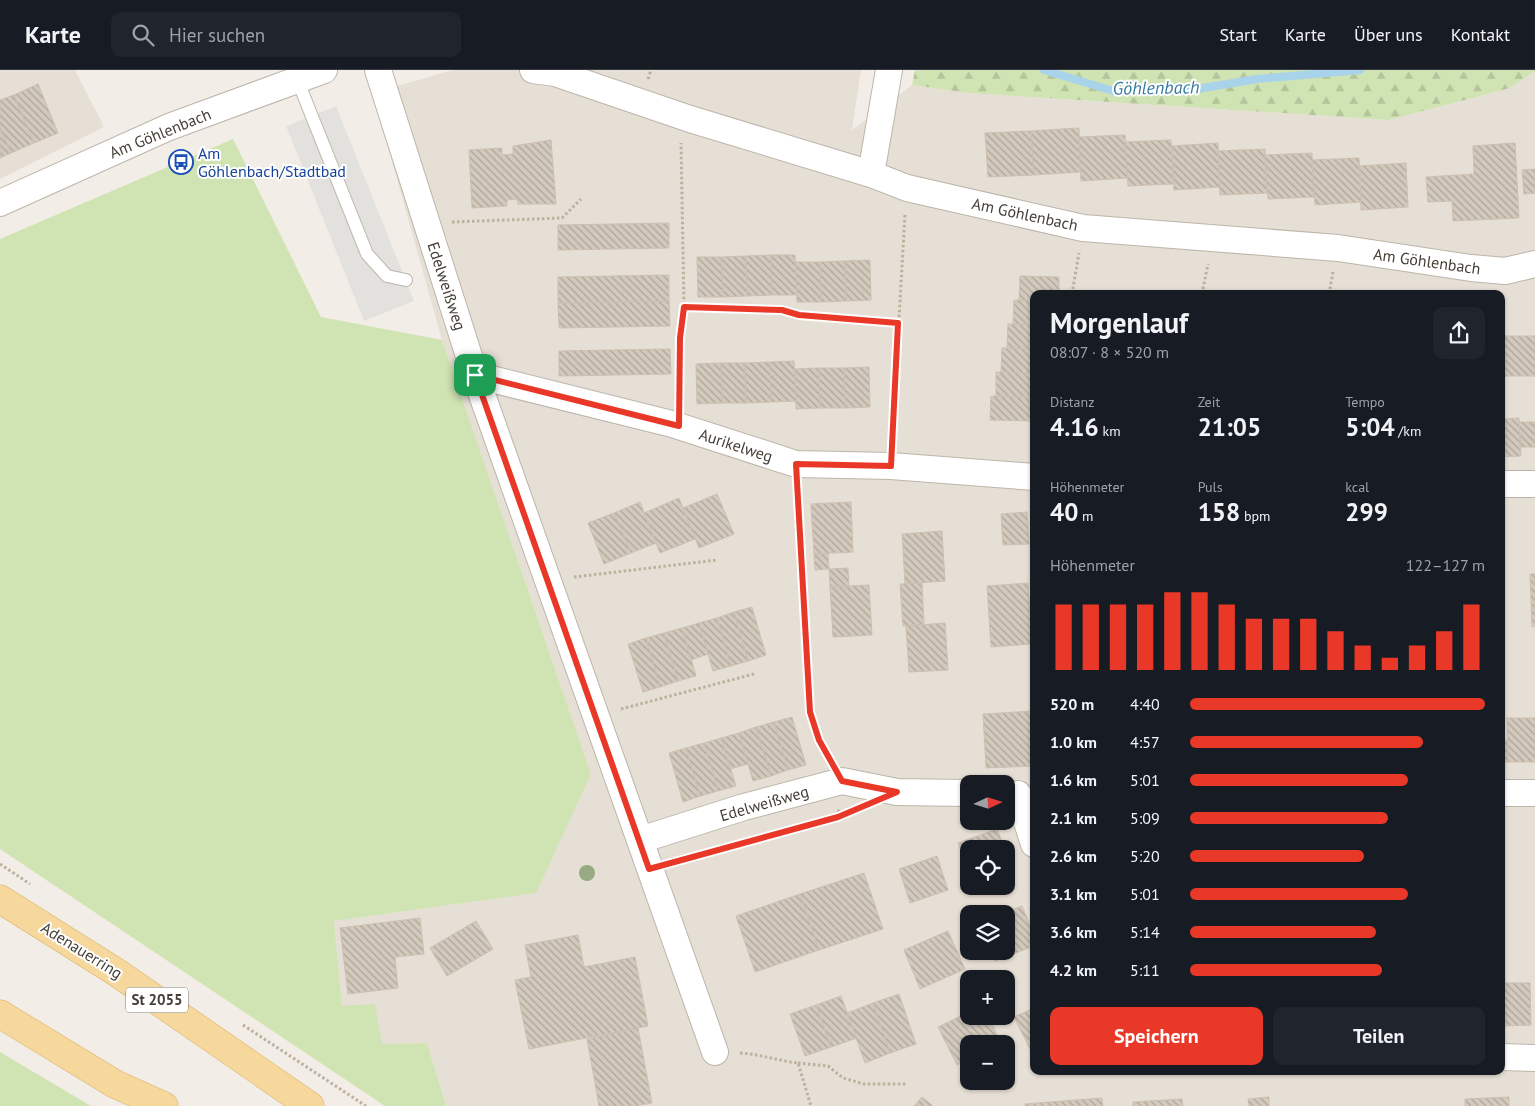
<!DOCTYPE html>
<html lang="de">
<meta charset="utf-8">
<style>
body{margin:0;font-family:"PT Sans",sans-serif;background:#20242c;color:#f1f3f6;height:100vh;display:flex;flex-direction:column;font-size:19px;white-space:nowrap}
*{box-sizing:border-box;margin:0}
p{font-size:16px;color:#9ea1a6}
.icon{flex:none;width:28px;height:28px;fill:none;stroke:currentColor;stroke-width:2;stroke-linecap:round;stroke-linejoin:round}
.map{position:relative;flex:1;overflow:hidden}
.side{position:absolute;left:1030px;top:220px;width:475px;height:785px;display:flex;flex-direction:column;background:#171b24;border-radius:10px;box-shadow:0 1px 4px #0004}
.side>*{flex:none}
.needle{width:32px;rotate:86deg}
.fabs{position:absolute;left:960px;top:705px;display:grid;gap:10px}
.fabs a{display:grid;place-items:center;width:55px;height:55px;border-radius:10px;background:#171b24;box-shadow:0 1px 4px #0004;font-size:25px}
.pin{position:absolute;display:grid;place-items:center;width:42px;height:42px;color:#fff;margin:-21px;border-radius:10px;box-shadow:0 2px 8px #0006}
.round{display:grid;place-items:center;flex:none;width:52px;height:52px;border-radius:10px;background:#20242c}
.overview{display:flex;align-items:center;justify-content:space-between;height:85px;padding:0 20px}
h1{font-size:28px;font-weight:800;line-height:38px}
.stats{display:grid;grid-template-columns:repeat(3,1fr);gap:8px;height:85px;padding:5px 20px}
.stats div{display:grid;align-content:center}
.stats b{font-size:25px;font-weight:800}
.stats small{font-size:14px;font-weight:400}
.stats p{font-size:14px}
.chart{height:140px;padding:10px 20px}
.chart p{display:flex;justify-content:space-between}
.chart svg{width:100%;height:90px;margin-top:5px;stroke:#e93827;stroke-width:6}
.primary-button{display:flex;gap:10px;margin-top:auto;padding:10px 20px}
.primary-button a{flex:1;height:58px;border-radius:10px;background:#e93827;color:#fff;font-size:20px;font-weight:800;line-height:58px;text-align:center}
.primary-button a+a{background:#20242c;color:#f1f3f6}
ul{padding:0 20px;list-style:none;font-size:16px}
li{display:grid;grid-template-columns:80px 60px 1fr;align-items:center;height:38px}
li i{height:12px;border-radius:6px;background:#e93827}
header{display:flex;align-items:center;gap:30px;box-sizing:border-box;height:70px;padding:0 25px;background:#171b24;border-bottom:1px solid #363941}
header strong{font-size:24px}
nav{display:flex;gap:28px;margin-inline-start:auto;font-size:18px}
.search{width:350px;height:45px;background:#20242c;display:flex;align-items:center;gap:12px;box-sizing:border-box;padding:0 18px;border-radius:10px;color:#9ea1a6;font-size:19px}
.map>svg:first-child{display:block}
.residential{fill:#e6dfd5;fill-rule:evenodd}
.green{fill:#d0e3b3}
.forest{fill:url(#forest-firs)}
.parking{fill:#e3e1de}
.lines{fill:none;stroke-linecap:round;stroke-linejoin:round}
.stream{stroke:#a8d3ea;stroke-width:8}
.building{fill:url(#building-back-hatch);stroke:#cdc0b1}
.lane-casing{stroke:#bdb5aa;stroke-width:14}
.street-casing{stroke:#bdb5aa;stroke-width:28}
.primary-casing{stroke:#dab26d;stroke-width:29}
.path{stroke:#bdb09d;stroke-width:3;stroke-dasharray:2.5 2.5;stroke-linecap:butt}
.lane{stroke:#fff;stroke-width:12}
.street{stroke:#fff;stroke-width:26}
.primary{stroke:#f6d79c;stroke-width:28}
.tree{fill:#97aa81}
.route-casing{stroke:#fff;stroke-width:10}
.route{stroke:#e93827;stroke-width:6}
.labels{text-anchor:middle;stroke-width:4;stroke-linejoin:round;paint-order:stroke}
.shield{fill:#fff;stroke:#7c7872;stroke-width:1}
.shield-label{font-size:15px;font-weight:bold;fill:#443e36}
.street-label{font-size:16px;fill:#443e36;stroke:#fff}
.transit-label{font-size:16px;fill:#164399;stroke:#fff;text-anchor:start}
.water-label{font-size:18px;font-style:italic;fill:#367aa0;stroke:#fff}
</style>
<header>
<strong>Karte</strong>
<div class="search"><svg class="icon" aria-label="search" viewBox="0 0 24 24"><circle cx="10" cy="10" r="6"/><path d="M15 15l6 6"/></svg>Hier suchen</div>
<nav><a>Start</a><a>Karte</a><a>Über uns</a><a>Kontakt</a></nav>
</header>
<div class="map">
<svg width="1535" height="1036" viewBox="0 0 1535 1036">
<defs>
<pattern id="forest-firs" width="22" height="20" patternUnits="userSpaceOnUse" patternTransform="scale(1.25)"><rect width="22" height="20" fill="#d0e3b3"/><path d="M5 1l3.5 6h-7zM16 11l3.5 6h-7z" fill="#b4c49b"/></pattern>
<pattern id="building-back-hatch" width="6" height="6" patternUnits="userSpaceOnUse" patternTransform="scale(1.25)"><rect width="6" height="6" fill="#d3c9bd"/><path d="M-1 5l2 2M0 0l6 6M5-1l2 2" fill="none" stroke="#ada59a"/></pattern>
</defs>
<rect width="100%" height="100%" fill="#f2eee7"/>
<!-- residential -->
<path class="residential" d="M0 0H75L104 57 0 109Z
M453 0H861L852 60 912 15 969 23 1389 50 1510 18 1535 1V1036H446L427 973 382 974 342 936 334 851 535 823 591 704 442 270 373 23ZM1034 224H1501V1001H1034ZM969 714H1006V751H969ZM969 779H1006V816H969ZM969 844H1006V881H969ZM969 909H1006V946H969ZM969 974H1006V1011H969Z"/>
<!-- green -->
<path class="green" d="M233 69 321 247 442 270 591 704 536 823 334 851 342 936 375 934 382 974 427 973 446 1036H385L0 779V169Z
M0 982 91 1036H0Z"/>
<!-- forest -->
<path class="forest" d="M915 0H1535V1L1510 18 1389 50 969 23 912 15Z"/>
<!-- parking -->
<path class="parking" d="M336 36 414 231 364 251 286 56Z"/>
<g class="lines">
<!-- stream -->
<path class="stream" d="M1044 0 1113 21H1185L1257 9 1360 0"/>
</g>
<!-- building -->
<path class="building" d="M38 14 58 63 34 73 14 25Z
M14 25 34 73 11 83 0 58V30Z
M0 58 11 83 0 88Z
M1079 58 1080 102 1034 105 1031 61Z
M1031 61 1034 105 988 107 985 63Z
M1125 65 1127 108 1081 111 1079 67Z
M551 70 556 134H518L517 129 507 130V136L472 138 469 80 502 78V85L513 84V76Z
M1171 70 1173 114 1128 116 1125 72Z
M1218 73 1220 117 1174 120 1172 76Z
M1515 73 1519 148 1453 151 1452 131 1428 132 1426 107 1474 104 1473 76Z
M1265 79 1267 123 1220 125 1218 81Z
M1312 83 1314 127 1268 129 1265 85Z
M1359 88 1361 132 1315 135 1312 90Z
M1406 93 1408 137 1361 140 1360 96Z
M1535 99V123L1524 124 1522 100Z
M669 153V178L558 180V155Z
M771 185H795L797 225H772Z
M771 185 772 225 747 226 746 186Z
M746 186 747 226 723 227 721 187Z
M697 187H721L723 227H698Z
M870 190 871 230 846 231 845 191Z
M845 191 846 231 821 232 820 192Z
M796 192H820L821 232H797Z
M669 205V231L558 233V207Z
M1020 206 1059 207V224H1034V231L1019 230Z
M1143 221 1183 222V224H1143Z
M1014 230 1034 231V255L1013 254Z
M669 231 670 256 559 258 558 233Z
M1008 254 1034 255V279L1007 278Z
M1501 266H1535V306H1501Z
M1002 278 1034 279V303L1001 302Z
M670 279 671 304 559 306V281Z
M794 291 796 331 771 332 770 292Z
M770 292 771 332 746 333 745 293Z
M721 293H745L746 333H722Z
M721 293 722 333 697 334 696 294Z
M869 297 870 337 845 338 844 298Z
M819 298H844L845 338H820Z
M819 298 820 338 796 339 795 299Z
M996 302 1034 303V327L996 326Z
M991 326 1030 327V351L990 350Z
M1519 348 1521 386 1501 387V349Z
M1519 352H1535V377H1520Z
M717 424 734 464 699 478 683 438Z
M679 428 695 469 660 483 644 443Z
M640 432 656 473 631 483 614 443Z
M851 432 853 482 814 484 811 434Z
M1027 442 1029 474 1003 475 1001 444Z
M614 443 631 483 604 494 588 453Z
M942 461 945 511 905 514 902 464Z
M814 484H828L829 499 815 500Z
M848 498 849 516 830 517 829 499Z
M1530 504H1535V556L1532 557Z
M922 513 924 554 903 556 900 514Z
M1028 513 1032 574 991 577 987 516Z
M869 515 872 565 833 567 830 517Z
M752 537 766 585 748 591 734 542Z
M734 542 748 591 731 596 717 548Z
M717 548 731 596 713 601 699 553Z
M699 553 708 584 691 590 682 558Z
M945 553 948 600 909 602 906 556Z
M682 558 696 606 678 611 664 563Z
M664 563 678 611 660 617 646 568Z
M646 568 660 617 643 622 628 574Z
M1034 641V696L986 698 983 644Z
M792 647 806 695 788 700 774 652Z
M1507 648H1535V692H1508Z
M774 652 788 700 771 706 756 657Z
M756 657 771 706 753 711 739 663Z
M739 663 748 694 730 699 721 668Z
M721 668 736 716 718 721 704 673Z
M1501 670H1508V692H1501Z
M704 673 718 721 700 726 686 678Z
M686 678 700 726 683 732 669 683Z
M997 759 1005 779H969V803L958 773Z
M937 786 948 820 910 833 899 799Z
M864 803 883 859 819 880 800 824Z
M800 824 819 880 755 902 736 846Z
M1022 836 1034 865V876L995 891 991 881H1006V844H1001Z
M420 848 424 884 395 887 398 918 348 924 340 858Z
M476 851 493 879 447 906 430 878Z
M948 861 965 899 920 919 904 880Z
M578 865 584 897 635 887 648 956 529 979 515 910 531 907 525 875Z
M1501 913H1530L1531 955 1502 956Z
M899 924 916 974 890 983 873 933Z
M841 926 857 968 831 977 816 935Z
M873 933 890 983 865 993 847 943Z
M816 935 831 977 805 986 790 944Z
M1034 938V980L1031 981 1014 947Z
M969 942V946H988L1001 973 969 974V989L957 995 938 957Z
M638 958 652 1033 635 1036H599L587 969Z
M922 1027 933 1036H914Z
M1269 1027V1036H1249L1248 1029Z
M1509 1027V1036H1465V1029Z
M1102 1028 1103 1036H1025V1034Z
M1182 1029 1183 1036H1133V1032Z"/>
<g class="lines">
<defs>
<path id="lane" d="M297 9 367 184 387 206 406 210"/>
<path id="street" d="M378 0 475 305 715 982
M533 0 555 3 690 49 871 104 907 118 1083 158 1338 178 1471 198 1505 201 1535 194
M871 104 889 0
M0 133 169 57 324 0
M475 305 672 354 796 394 891 396 1034 407
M1501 414H1535
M1501 723H1535
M1018 724 1034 774
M640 770 744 737 842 711 897 722 969 723
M1501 987 1535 988"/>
<path id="primary" d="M0 829 116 902 310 1036
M0 944 115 1014 164 1036"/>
</defs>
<!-- lane casing -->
<use href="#lane" class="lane-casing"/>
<!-- street casing -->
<use href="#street" class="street-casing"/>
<!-- primary casing -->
<use href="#primary" class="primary-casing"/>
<!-- path -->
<path class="path" d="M648 9 651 0
M452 152 562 148 581 129
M1072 224 1079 183
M1202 224 1208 194
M1329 224 1333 202
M684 237 782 240 799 245 898 253
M679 329 680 268 684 237 681 73
M892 372 905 144
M798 420 810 642 819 670 830 689
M574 507 717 490
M621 639 754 604
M838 747 839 739
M674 792 838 747 853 741
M0 794 30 814
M243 955 366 1036
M740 983C760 984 779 991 798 993L811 1036
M798 993 828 996 843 1008 864 1014H906"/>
<!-- lane -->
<use href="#lane" class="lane"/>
<!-- street -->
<use href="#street" class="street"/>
<!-- primary -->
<use href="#primary" class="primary"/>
</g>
<!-- trees -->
<circle class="tree" cx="587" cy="803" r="8"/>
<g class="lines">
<defs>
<path id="route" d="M684 237 782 240 799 245 898 253 891 396 796 394 810 642 819 670 842 711 897 722 838 747 649 799 475 305 679 356 680 268Z"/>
</defs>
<!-- route casing -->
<use href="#route" class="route-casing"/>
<!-- route -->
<use href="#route" class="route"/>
</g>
<!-- icons -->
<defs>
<symbol id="bus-ring" viewBox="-11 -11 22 22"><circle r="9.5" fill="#fff" stroke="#1a4fb4" stroke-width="1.5"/><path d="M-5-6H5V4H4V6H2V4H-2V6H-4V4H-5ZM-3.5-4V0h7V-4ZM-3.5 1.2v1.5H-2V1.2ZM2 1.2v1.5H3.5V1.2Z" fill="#1a4fb4"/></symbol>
</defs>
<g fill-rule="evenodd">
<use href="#bus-ring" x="167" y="78" width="28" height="28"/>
</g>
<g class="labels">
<!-- shield labels -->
<rect class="shield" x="126" y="917.5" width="62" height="25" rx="4"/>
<g class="shield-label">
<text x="157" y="935">St 2055</text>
</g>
<!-- street labels -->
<g class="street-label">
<text transform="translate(160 63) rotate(-22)" y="6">Am Göhlenbach</text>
<text transform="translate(1025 144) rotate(12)" y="6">Am Göhlenbach</text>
<text transform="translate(1427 191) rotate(8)" y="6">Am Göhlenbach</text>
<text transform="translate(447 216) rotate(72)" y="6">Edelweißweg</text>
<text transform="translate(736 375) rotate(18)" y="6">Aurikelweg</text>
<text transform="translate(764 733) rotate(-16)" y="6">Edelweißweg</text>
<text transform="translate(82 880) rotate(32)" y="6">Adenauerring</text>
</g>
<!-- transit labels -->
<g class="transit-label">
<text x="198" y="89">Am<tspan x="198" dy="18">Göhlenbach/Stadtbad</tspan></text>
</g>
<!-- water labels -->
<g class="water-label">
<text transform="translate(1156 18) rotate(-1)" y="6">Göhlenbach</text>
</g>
</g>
</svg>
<div class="fabs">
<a><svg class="needle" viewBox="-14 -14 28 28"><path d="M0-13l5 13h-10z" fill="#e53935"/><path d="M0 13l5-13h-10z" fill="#9ea1a6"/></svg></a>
<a><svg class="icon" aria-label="locate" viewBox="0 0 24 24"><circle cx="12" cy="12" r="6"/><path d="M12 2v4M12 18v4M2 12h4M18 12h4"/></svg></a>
<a><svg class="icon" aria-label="layers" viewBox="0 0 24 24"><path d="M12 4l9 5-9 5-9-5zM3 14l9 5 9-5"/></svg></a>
<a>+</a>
<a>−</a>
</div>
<div class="pin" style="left:475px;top:305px;background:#1e9e55"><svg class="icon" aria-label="arrive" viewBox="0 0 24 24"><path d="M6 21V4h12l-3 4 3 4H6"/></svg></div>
<section class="side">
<div class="overview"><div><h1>Morgenlauf</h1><p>08:07 · 8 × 520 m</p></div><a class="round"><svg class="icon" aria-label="share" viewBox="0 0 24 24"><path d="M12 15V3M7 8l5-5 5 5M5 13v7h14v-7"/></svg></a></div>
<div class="stats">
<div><p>Distanz</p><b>4.16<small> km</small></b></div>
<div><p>Zeit</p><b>21:05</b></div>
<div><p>Tempo</p><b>5:04<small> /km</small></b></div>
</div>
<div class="stats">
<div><p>Höhenmeter</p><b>40<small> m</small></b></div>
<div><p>Puls</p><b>158<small> bpm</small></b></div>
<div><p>kcal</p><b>299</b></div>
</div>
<div class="chart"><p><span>Höhenmeter</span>122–127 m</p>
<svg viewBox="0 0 160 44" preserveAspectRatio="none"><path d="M5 44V12M15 44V12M25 44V12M35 44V12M45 44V6M55 44V6M65 44V12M75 44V19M85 44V19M95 44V19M105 44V25M115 44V32M125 44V38M135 44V32M145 44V25M155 44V12"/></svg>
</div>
<ul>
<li><b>520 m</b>4:40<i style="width:100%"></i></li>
<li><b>1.0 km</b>4:57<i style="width:79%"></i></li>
<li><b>1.6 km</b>5:01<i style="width:74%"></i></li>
<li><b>2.1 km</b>5:09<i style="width:67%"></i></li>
<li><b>2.6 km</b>5:20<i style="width:59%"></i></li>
<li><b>3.1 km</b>5:01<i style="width:74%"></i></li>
<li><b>3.6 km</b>5:14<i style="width:63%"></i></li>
<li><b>4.2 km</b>5:11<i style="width:65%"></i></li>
</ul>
<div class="primary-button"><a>Speichern</a><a>Teilen</a></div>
</section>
</div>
